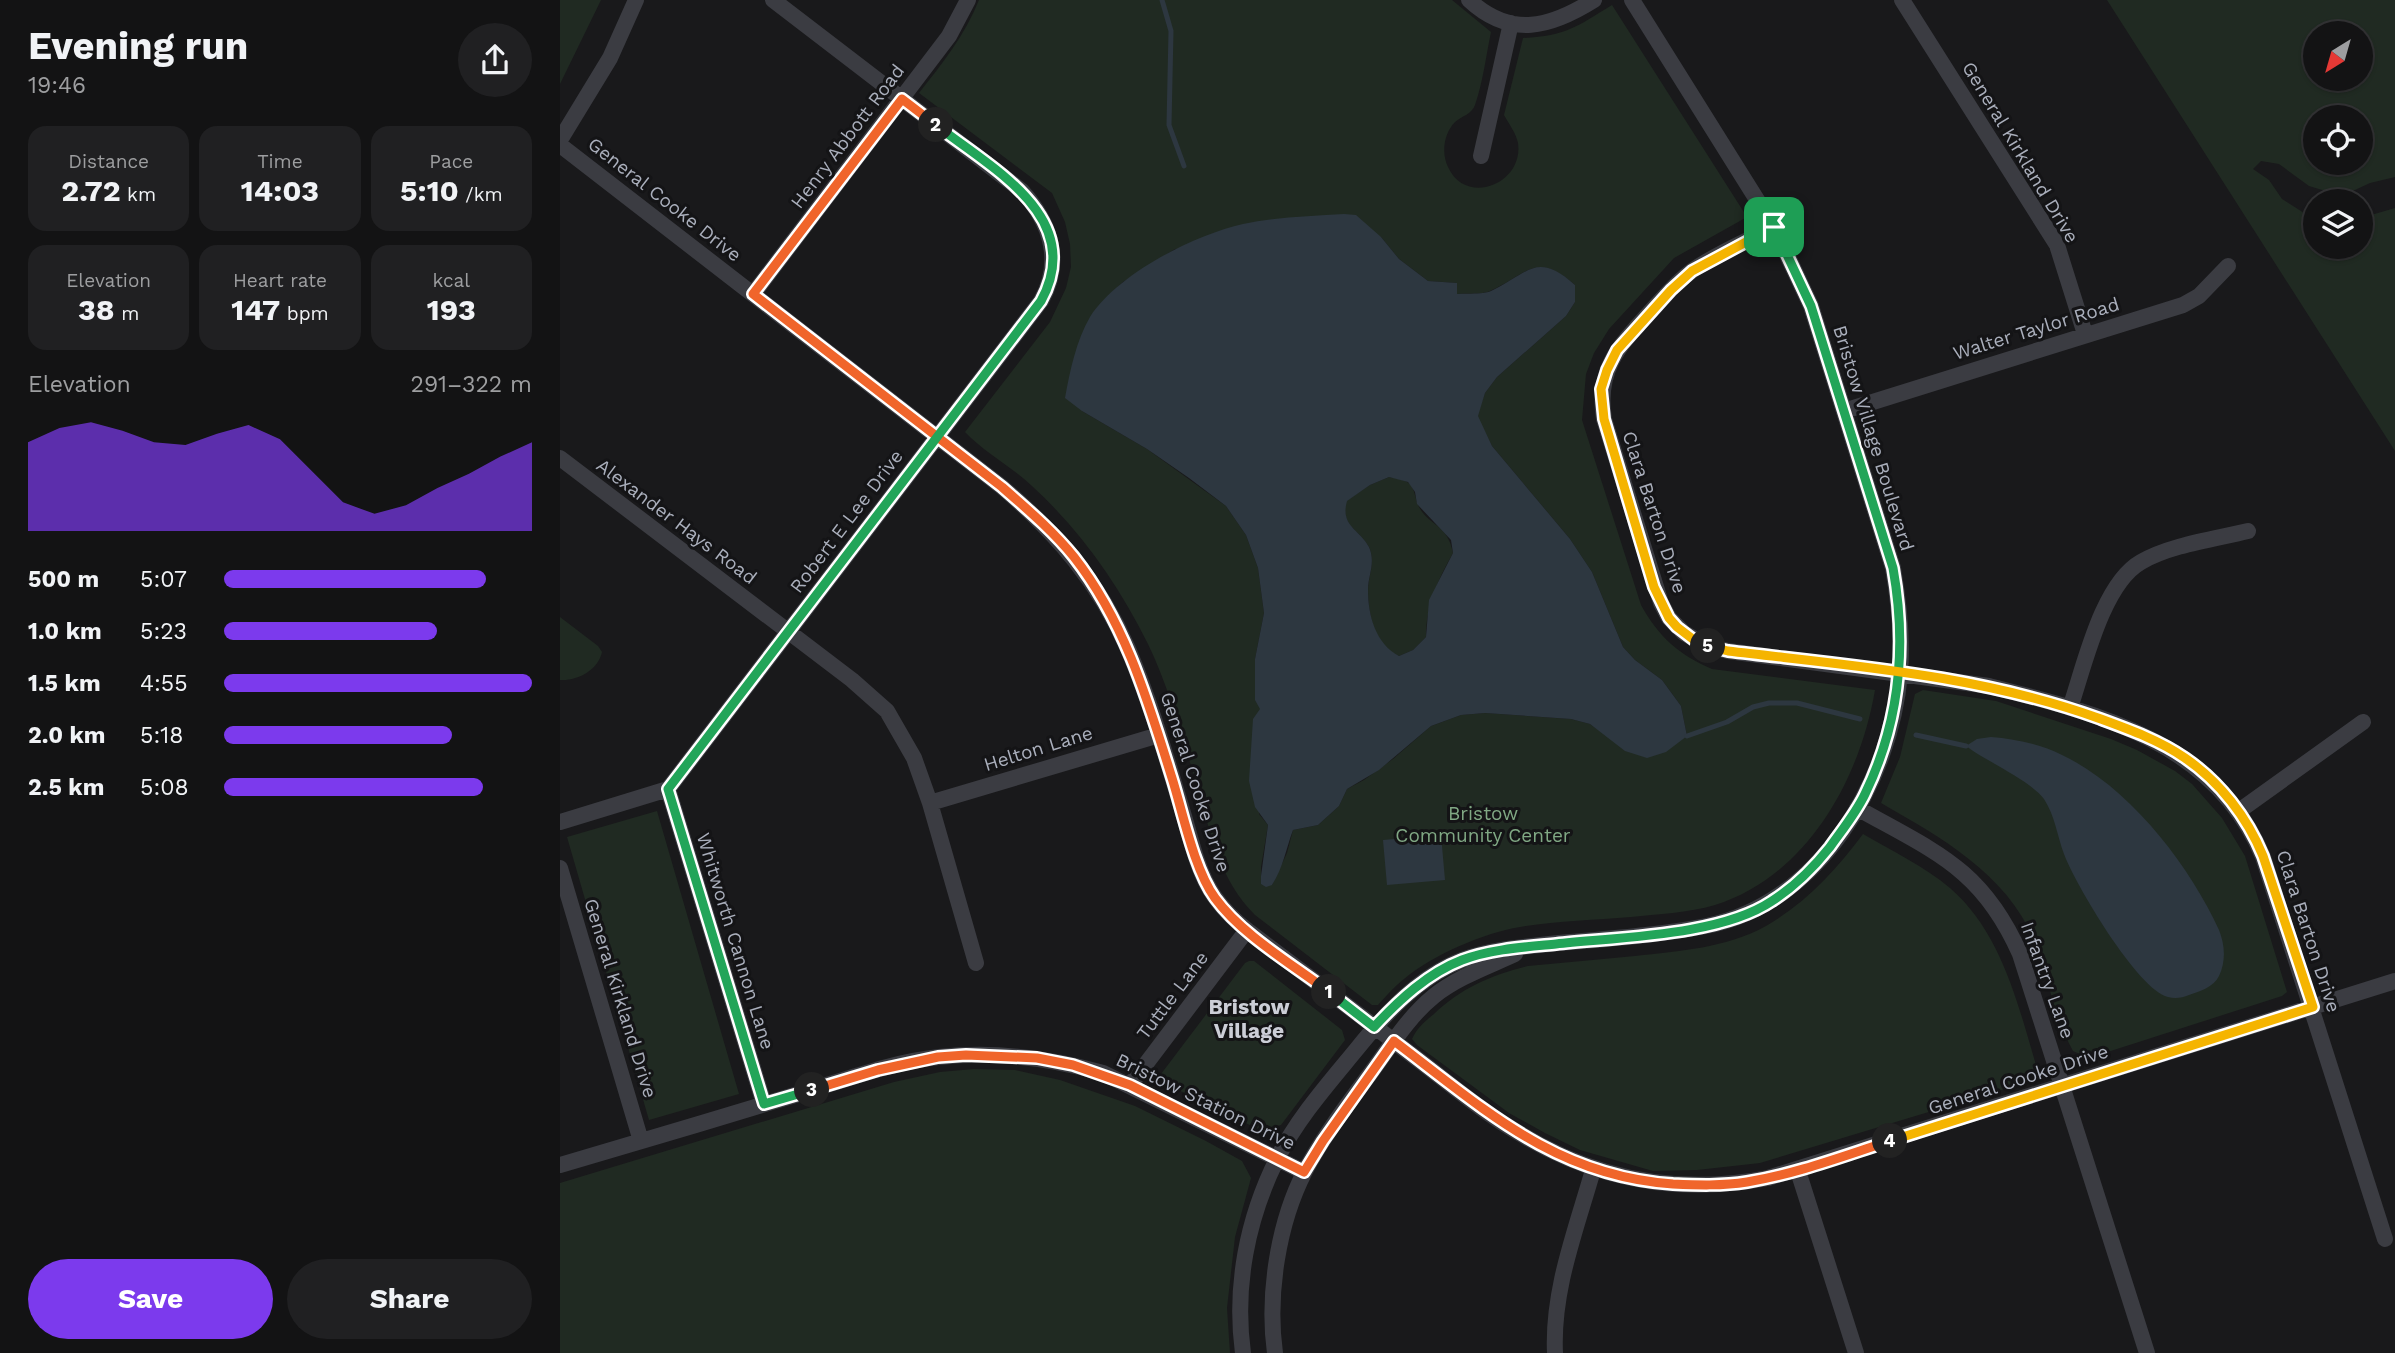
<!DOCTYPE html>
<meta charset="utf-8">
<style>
body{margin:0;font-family:"Work Sans",sans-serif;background:#202022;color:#f1f3f6;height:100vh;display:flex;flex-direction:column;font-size:26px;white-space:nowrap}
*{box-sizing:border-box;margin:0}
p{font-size:23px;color:#9d9ea0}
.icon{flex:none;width:38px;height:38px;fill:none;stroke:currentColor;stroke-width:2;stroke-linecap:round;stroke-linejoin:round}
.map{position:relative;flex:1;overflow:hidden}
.details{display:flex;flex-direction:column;background:#131314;width:560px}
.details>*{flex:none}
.needle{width:46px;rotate:217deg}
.controls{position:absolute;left:1743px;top:21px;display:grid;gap:14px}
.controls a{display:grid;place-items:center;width:70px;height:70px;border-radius:50%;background:#131314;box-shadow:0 2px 5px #0004,0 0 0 2px #323234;font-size:35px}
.pin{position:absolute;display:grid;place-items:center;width:60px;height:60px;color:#fff;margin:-30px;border-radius:14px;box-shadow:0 4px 10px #0006}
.km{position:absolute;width:35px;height:35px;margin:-18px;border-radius:50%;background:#222;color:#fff;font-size:19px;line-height:35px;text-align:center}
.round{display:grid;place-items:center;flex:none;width:74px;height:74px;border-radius:37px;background:#202022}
.headline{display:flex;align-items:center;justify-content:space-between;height:119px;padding:0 28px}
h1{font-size:38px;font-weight:700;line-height:52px}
.stats{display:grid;grid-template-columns:repeat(3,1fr);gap:10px;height:119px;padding:7px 28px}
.stats div{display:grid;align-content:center;border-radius:18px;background:#202022;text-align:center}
.stats b{font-size:30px;font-weight:700}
.stats small{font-size:19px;font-weight:400}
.stats p{font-size:19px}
.chart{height:196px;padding:14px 28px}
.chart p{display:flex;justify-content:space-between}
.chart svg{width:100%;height:126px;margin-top:7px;fill:#7c3aed;opacity:.7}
.cta{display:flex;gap:14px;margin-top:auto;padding:14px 28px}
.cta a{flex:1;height:80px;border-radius:42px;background:#7c3aed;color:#fff;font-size:28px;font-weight:700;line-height:80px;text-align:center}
.cta a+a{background:#202022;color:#f1f3f6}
ul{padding:0 28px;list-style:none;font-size:23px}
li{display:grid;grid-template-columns:112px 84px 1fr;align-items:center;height:52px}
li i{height:18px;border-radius:9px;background:#7c3aed}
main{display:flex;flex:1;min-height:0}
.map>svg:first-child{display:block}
.green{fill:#202a22;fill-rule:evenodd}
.water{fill:#2d3740;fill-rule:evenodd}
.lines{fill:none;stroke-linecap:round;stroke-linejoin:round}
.stream{stroke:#2d3740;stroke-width:5}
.minor{stroke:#3b3c42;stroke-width:16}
.split-1-casing{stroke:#fff;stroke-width:14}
.split-2-casing{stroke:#fff;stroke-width:14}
.split-3-casing{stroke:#fff;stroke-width:14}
.split-4-casing{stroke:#fff;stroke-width:14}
.split-5-casing{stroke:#fff;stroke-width:14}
.split-6-casing{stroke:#fff;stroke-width:14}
.split-1{stroke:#22a559;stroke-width:9}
.split-2{stroke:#f0652b;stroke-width:9}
.split-3{stroke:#22a559;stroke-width:9}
.split-4{stroke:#f0652b;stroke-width:9}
.split-5{stroke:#f5b400;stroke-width:9}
.split-6{stroke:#f5b400;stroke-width:9}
.labels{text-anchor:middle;stroke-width:6;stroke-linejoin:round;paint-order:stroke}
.street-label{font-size:19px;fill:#aaafbc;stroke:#141416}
.park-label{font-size:19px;fill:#80a884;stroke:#141416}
.neighbourhood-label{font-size:21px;font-weight:bold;fill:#ccced7;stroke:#141416}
</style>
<main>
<section class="details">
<div class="headline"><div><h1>Evening run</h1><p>19:46</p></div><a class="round"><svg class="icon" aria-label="share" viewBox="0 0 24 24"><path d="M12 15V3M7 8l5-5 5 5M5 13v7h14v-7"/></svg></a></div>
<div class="stats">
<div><p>Distance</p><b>2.72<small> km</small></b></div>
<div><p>Time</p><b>14:03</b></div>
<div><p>Pace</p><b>5:10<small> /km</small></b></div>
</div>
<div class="stats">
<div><p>Elevation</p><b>38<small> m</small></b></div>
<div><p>Heart rate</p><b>147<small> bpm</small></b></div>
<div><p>kcal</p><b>193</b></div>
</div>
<div class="chart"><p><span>Elevation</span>291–322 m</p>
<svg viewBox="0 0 160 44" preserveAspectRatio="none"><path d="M0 44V13L10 8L20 6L30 9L40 13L50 14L60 10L70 7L80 12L90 23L100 34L110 38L120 35L130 29L140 24L150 18L160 13V44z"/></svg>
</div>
<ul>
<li><b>500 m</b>5:07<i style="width:85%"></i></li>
<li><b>1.0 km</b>5:23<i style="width:69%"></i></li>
<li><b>1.5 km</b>4:55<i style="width:100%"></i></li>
<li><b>2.0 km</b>5:18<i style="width:74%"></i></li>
<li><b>2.5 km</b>5:08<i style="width:84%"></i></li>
</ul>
<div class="cta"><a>Save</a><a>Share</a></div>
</section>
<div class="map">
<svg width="1835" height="1353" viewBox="0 0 1835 1353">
<rect width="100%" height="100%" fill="#19191b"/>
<!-- green -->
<path class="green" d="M0 0H41L0 84Z
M419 0H892L931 32C926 56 923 82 915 105 912 114 902 116 895 122 884 133 881 153 888 167 906 207 964 184 958 143 956 133 949 124 944 115L963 38C1006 36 1016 27 1052 5L1187 217 1114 258 1049 329 1034 353 1026 374 1022 420 1081 605C1098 636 1119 655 1152 669L1315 690C1300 779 1247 876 1155 905 1128 913 1098 914 1071 917 1034 920 996 921 960 927 923 933 873 955 844 979 835 986 826 996 818 1005H812L695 915C660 880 652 837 638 790 624 742 610 690 588 644 558 584 521 531 472 486 451 466 425 453 405 432L490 322 506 288 511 267 510 244 505 222 492 193 359 93C382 64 405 35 419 0ZM821 237 839 259 868 281 896 283 897 294C907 293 921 295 930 291 967 275 975 250 1015 285V302L1006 316 937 377 925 393 917 416 932 446 1010 539 1032 572 1063 647 1075 660 1102 680 1121 706 1127 736H1047L1030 724 1011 719 925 713 901 715 871 726 833 759 804 780 787 789 779 806 758 825 733 830 727 853 712 885 701 884V867L708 825 699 814 701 709 695 659 704 613 698 568 686 535 666 506 587 449 522 411 543 301 563 282 615 249Z
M1547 0H1835V177L1810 183 1782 196 1749 186 1719 164 1701 161 1693 169 1709 180 1722 199 1755 220V247H1801V218L1835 208V451ZM1755 33H1801V79H1755ZM1755 117H1801V163H1755Z
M829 477C836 478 845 480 850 484 855 490 855 498 858 505 868 526 888 524 893 553 878 580 866 605 866 637L853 650 839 656C835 654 829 652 825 648 813 634 808 609 808 591 808 575 816 563 809 547 799 529 780 526 786 501L810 485Z
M0 617 38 646 42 652C38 670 18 681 0 680Z
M1363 690 1436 701 1551 739 1577 750 1615 771 1632 784 1662 818 1685 856 1727 992 1722 996 1532 1057 1522 1055 1513 1051C1494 1017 1488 976 1474 940 1446 873 1380 837 1321 803L1340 757 1355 694Z
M97 811 179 1094 89 1120 7 837Z
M1303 834C1332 851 1364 866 1390 888 1441 932 1458 1004 1476 1065L1474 1075 1468 1082 1200 1163 1137 1170 1093 1171 1020 1150 985 1133 949 1113 857 1045 852 1039C857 1028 865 1021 874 1014 901 988 932 975 968 966 1004 963 1040 959 1075 956 1120 951 1166 948 1206 926 1246 903 1276 870 1303 834Z
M689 961H694L782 1030 785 1040 721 1125 700 1130 604 1083 601 1074 685 963Z
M414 1069 455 1070 500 1080 575 1106 646 1141 682 1161 691 1178 675 1237 667 1308 670 1353H0V1183L334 1082 380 1072Z"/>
<!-- water -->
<path class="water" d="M784 214 796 215 821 237 839 259 868 281 897 283V294C907 293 921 295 931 291 968 274 976 250 1015 285V302L1006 316 937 377 925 393 918 416 932 446 1010 539 1032 572 1063 647 1075 660 1102 680 1121 706 1127 736 1106 752 1087 758 1065 751 1030 724 1011 719 925 713 901 715 871 726 819 770 787 789 779 806 758 825 733 830C726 849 723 868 712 885L706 887 701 884V876L708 825 695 807 689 781 693 719 700 709 695 700V659L704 613 698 568 686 535 666 506 629 478 587 449 522 411 505 398C510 371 516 341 530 317 557 274 634 235 683 224 716 217 751 216 784 214ZM829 477 848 482 855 492 857 504 891 540 893 553 869 600 866 637 853 650 839 656C816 644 808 616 808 590 808 575 816 563 809 547 799 529 780 526 787 501L810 485Z
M1431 737C1456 739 1480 744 1502 755 1568 786 1629 864 1659 930 1665 945 1666 961 1659 976 1654 987 1640 991 1629 995 1622 998 1615 999 1608 997 1578 990 1515 884 1504 854 1497 835 1495 816 1484 799 1471 781 1426 761 1406 746L1417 739Z
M881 835 885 880 827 885 823 840Z"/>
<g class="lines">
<!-- stream -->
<path class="stream" d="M602 0 611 31 609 125 624 166
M1356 735 1406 746
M1127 736 1167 722 1193 707 1209 703H1237L1300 719"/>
<!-- minor -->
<path class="minor" d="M909 0C951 39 991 27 1034 0
M1342 0 1497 245 1525 334
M0 140 50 58 76 0
M0 145 442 487C497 534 539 582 568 649 591 703 607 760 624 816 632 843 638 873 654 896 663 909 674 920 687 930 742 972 797 1013 852 1055 887 1081 921 1111 959 1133 1036 1180 1119 1195 1208 1178L1835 981
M921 156 951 23
M1214 227C1187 241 1158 253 1133 270 1117 281 1104 297 1091 311 1059 346 1036 369 1044 419L1101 603 1109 618 1124 633 1145 645 1168 651 1429 686C1538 713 1656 742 1703 857L1825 1239
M193 294 389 36 408 0
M1284 411 1623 305 1639 296 1668 266
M0 458 292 680 327 711 354 758 370 803 416 963
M1510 708C1524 667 1542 584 1581 562 1610 545 1655 539 1688 531
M108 789 204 1104
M370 803 599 735
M1297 808C1375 852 1422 868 1460 954L1587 1353
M1679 811 1803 722
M0 822 108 789 481 301C503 262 491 223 462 191L213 0
M0 868 81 1141
M570 1085 687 930
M0 1165C78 1142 157 1119 235 1095 282 1081 331 1062 379 1057 434 1051 490 1058 543 1073L744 1172
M1238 1171 1296 1353
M683 1353C674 1287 687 1219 717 1159 737 1119 768 1084 796 1050 825 1014 858 977 902 960 929 950 961 947 989 944 1041 939 1095 936 1146 926 1260 904 1331 781 1340 673 1343 637 1339 603 1333 568L1251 306 1214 227 1072 0
M715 1353C707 1295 718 1223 745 1171 763 1137 787 1105 810 1074 830 1047 848 1017 874 996 898 977 927 967 955 954
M995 1353C992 1290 1016 1230 1033 1170"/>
</g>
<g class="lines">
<defs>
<path id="split-1" d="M769 992 814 1027C839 1000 868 973 902 960 931 949 965 947 996 944 1059 937 1160 936 1212 901 1234 887 1254 867 1270 847 1282 830 1296 813 1305 794 1340 722 1347 646 1333 568L1251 306 1214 227"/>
<path id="split-2" d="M376 125 342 99 193 294 442 487C467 509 493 531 514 557 565 622 588 701 612 778 623 813 634 869 655 898 682 935 732 964 769 992"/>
<path id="split-3" d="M252 1090 204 1104 108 789 481 301C527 217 431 168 376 125"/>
<path id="split-4" d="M252 1090 318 1070 378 1057 406 1055 477 1058 513 1065 570 1085 744 1172 763 1141 834 1041C924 1109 995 1176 1113 1184 1137 1185 1162 1186 1187 1182 1236 1174 1283 1156 1330 1141"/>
<path id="split-5" d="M1148 646 1168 651C1293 666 1419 675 1538 718 1568 729 1599 740 1625 758 1660 782 1687 817 1703 856L1753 1007 1330 1141"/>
<path id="split-6" d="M1148 646 1134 640 1117 627 1109 618 1094 587 1044 419 1041 389 1047 370 1057 350 1111 290 1132 271 1214 227"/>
</defs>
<!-- split-1 casing -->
<use href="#split-1" class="split-1-casing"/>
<!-- split-2 casing -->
<use href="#split-2" class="split-2-casing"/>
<!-- split-3 casing -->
<use href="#split-3" class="split-3-casing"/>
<!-- split-4 casing -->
<use href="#split-4" class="split-4-casing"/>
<!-- split-5 casing -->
<use href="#split-5" class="split-5-casing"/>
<!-- split-6 casing -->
<use href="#split-6" class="split-6-casing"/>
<!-- split-1 -->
<use href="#split-1" class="split-1"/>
<!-- split-2 -->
<use href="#split-2" class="split-2"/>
<!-- split-3 -->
<use href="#split-3" class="split-3"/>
<!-- split-4 -->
<use href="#split-4" class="split-4"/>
<!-- split-5 -->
<use href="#split-5" class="split-5"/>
<!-- split-6 -->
<use href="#split-6" class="split-6"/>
</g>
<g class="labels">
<!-- street labels -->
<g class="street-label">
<text transform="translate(287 136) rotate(-53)" y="7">Henry Abbott Road</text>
<text transform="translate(1461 152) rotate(59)" y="7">General Kirkland Drive</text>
<text transform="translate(105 199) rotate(38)" y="7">General Cooke Drive</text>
<text transform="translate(1476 328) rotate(-17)" y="7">Walter Taylor Road</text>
<text transform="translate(1314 438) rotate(73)" y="7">Bristow Village Boulevard</text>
<text transform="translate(1095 512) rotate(72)" y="7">Clara Barton Drive</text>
<text transform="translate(117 521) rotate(37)" y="7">Alexander Hays Road</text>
<text transform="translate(286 521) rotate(-53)" y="7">Robert E Lee Drive</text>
<text transform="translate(478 748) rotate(-17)" y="7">Helton Lane</text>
<text transform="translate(636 782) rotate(72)" y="7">General Cooke Drive</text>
<text transform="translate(1749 931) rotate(72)" y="7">Clara Barton Drive</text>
<text transform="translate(176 941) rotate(73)" y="7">Whitworth Cannon Lane</text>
<text transform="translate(1488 980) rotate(70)" y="7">Infantry Lane</text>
<text transform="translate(612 995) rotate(-53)" y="7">Tuttle Lane</text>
<text transform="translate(61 998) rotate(73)" y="7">General Kirkland Drive</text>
<text transform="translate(1458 1079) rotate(-18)" y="7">General Cooke Drive</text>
<text transform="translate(646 1101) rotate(26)" y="7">Bristow Station Drive</text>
</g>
<!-- park labels -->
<g class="park-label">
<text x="923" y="820">Bristow<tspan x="923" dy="22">Community Center</tspan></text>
</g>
<!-- neighbourhood labels -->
<g class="neighbourhood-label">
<text x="689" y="1014">Bristow<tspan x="689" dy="24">Village</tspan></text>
</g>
</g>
</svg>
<div class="controls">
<a><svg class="needle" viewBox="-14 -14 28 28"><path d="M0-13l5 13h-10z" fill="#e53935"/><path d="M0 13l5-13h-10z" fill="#9d9ea0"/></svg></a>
<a><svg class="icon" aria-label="locate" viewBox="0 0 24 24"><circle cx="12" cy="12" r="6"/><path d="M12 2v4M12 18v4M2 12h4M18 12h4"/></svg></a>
<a><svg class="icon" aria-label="layers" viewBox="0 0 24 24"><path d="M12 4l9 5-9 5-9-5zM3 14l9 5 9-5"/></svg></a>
</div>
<div class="pin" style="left:1214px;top:227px;background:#1e9e55"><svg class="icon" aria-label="arrive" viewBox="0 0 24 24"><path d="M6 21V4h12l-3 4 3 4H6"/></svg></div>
<b class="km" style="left:769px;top:992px">1</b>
<b class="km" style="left:376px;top:125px">2</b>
<b class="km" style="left:252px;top:1090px">3</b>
<b class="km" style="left:1330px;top:1141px">4</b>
<b class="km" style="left:1148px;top:646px">5</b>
</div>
</main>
